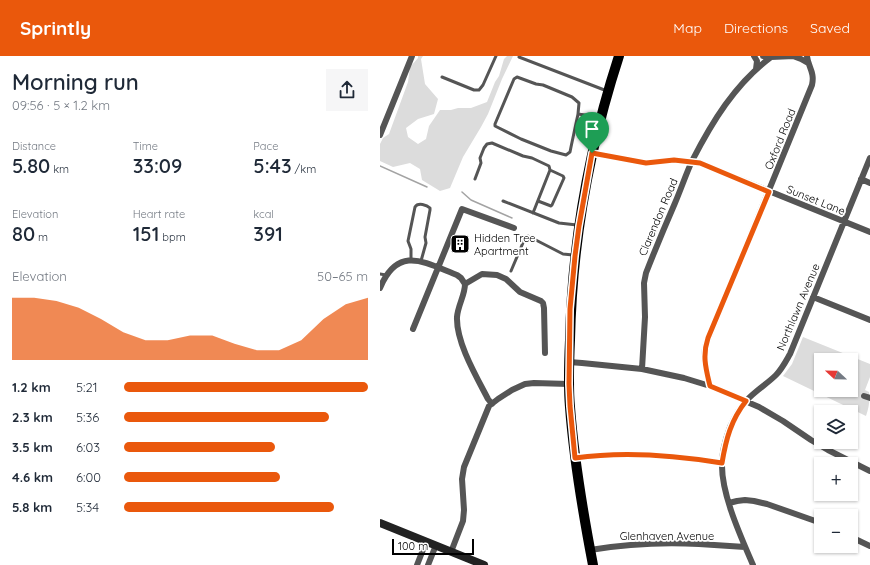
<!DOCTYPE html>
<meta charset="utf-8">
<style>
body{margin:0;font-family:Quicksand,sans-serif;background:#f6f6f7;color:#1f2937;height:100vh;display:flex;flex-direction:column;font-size:15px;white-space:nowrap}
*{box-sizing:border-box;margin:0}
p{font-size:13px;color:#747a83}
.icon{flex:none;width:22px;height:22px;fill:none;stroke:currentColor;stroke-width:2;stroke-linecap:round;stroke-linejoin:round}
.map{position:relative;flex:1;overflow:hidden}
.details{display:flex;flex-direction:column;background:#fff;width:380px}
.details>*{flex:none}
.needle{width:26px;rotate:292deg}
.tools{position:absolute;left:434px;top:297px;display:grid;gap:8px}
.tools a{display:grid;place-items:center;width:44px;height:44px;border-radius:0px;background:#fff;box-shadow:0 1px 3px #0004;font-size:20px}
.scale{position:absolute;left:12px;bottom:10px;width:82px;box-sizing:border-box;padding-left:4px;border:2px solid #000;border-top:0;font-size:11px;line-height:14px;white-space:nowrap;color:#000;-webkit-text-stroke:3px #fff;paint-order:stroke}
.pin{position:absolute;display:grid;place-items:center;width:34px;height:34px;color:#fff;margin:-41px -17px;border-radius:50% 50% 50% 0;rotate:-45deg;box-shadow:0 0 4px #0007}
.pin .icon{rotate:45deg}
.round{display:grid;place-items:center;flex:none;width:42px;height:42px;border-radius:0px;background:#f6f6f7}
.summary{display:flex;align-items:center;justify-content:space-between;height:68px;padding:0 12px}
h1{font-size:22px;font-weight:600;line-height:30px}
.figures{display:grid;grid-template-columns:repeat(3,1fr);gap:6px;height:68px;padding:4px 12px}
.figures div{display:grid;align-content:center}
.figures b{font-size:20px;font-weight:600}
.figures small{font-size:11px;font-weight:400}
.figures p{font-size:11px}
.chart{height:112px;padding:8px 12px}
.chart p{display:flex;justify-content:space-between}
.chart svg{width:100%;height:72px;margin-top:4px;fill:#ea580c;opacity:.7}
ul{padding:0 12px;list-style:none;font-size:13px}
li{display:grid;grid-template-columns:64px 48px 1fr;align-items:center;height:30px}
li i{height:10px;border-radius:5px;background:#ea580c}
header{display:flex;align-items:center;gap:24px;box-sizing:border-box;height:56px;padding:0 20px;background:#ea580c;color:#fff}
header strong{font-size:19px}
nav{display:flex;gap:22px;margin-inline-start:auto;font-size:14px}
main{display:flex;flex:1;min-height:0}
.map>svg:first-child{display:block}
.green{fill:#dcdcdc;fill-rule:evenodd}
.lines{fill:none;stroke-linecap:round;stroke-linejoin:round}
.stream{stroke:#a3a3a3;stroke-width:1.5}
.lane{stroke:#555;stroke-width:3}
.street{stroke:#555;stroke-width:6}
.secondary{stroke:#222;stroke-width:8}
.primary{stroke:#000;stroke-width:10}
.route-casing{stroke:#fff;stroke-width:8}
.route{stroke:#ea580c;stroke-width:5}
.labels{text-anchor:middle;stroke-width:3.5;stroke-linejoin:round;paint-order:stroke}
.street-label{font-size:11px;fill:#000;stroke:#fff}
.poi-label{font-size:11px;fill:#000;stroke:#fff;text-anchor:start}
</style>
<header>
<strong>Sprintly</strong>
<nav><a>Map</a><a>Directions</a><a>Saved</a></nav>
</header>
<main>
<section class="details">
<div class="summary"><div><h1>Morning run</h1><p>09:56 · 5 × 1.2 km</p></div><a class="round"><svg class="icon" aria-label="share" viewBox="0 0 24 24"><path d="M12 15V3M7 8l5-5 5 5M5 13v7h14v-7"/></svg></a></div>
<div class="figures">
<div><p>Distance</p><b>5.80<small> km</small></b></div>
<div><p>Time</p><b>33:09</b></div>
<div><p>Pace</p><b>5:43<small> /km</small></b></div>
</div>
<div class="figures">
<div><p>Elevation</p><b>80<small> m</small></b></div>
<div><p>Heart rate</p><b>151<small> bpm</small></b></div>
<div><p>kcal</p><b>391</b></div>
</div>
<div class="chart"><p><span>Elevation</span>50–65 m</p>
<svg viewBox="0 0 160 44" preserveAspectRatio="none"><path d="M0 44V6L10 6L20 8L30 12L40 19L50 27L60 32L70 32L80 29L90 29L100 34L110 38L120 38L130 32L140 19L150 10L160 6V44z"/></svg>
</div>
<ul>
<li><b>1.2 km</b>5:21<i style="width:100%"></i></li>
<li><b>2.3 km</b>5:36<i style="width:84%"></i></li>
<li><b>3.5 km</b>6:03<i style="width:62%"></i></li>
<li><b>4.6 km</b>6:00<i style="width:64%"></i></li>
<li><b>5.8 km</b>5:34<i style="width:86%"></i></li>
</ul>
</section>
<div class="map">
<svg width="490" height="509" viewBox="0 0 490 509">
<rect width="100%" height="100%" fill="#fff"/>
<!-- green -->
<path class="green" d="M38 0H43L41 3 45 28 58 43 54 58 38 63 26 72 28 81 38 88 46 83 49 70 60 54H71L78 52H91L107 46 115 26 119 20 124 3 127 0H133L122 23 108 58 101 71 83 101 70 132 60 135 42 124 40 113 30 107 13 111 0 105V88L3 82 9 78 28 26 30 11 38 2Z
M423 281 490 308V321L485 334 489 336C490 345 489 351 486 360L403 320 412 308ZM441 304H471V334H441Z"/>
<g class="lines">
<!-- stream -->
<path class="stream" d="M0 110 47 131
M82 136 91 144 132 162"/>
<!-- lane -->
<path class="lane" d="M139 1 227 35
M62 21 94 34H99L103 29 116 0
M198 58 199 47 192 41 163 29 156 28 137 21 134 23 115 68V70L141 83 171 95 186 99 190 96 191 91 198 58 219 61
M95 123 101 107 100 102 104 92 107 88 112 87 143 100 152 102 169 110 170 114 153 157
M123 145 179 167 197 169
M158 145 171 150 172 149 184 122 183 120 170 114
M31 204V193L28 185 35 151C38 146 47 149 50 152V154L45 181 46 187 41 205
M131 215 145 182 148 180 183 198 193 199
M0 218 6 219"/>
<!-- street -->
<path class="street" d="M374 0 377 5 376 13
M383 0 391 1 414 0
M413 0 421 3 428 7
M0 79 32 0
M212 97 266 107 294 104 320 107 490 176
M481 123 490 127
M85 228 102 218 117 219 126 223 140 236 161 245 163 247 164 252 165 297
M85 228C85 239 78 249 77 261 76 286 96 320 108 343L112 348
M0 232C18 189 44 206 77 219L81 222 85 228
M433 241 490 264
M33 273 82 153 134 172
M189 306 202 307 262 313 304 322 330 330 379 351 403 365 431 384 448 394 490 415
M262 313 265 261 264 227 266 217C275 194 285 170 295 147 301 133 306 118 312 105 332 66 355 28 391 1
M330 330C327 316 322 302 326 288L432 29C435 16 428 11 427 0
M484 340 490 342
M195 402C244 395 294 399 342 407
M349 447 357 445 365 444 374 445 387 448 441 467
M471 481 490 490
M210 494C246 488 282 486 319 488 334 489 350 490 365 491
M71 496 83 465 84 454 82 423 84 411 109 350 118 343 132 334 145 328 154 327 189 328
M37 509 46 486
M48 509 56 489
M373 509C361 481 341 438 342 407 342 395 346 382 350 371 354 362 359 352 366 345 375 335 387 328 396 319 402 313 406 305 410 298L490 102"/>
<!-- secondary -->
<path class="secondary" d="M0 467 104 509"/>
<!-- primary -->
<path class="primary" d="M213 509C203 457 194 404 190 351 188 329 189 306 190 284 192 187 209 92 239 0"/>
</g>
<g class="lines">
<defs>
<path id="route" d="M212 97 266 107 294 104 320 107 389 136 328 282C322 300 326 313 330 330L366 345C351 364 346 383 342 407 294 399 243 395 195 402L190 350 189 328 190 253 195 200 199 170Z"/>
</defs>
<!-- route casing -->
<use href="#route" class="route-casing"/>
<!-- route -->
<use href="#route" class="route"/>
</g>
<!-- icons -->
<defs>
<symbol id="building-square" viewBox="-11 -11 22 22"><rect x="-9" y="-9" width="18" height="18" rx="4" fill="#000" stroke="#fff"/><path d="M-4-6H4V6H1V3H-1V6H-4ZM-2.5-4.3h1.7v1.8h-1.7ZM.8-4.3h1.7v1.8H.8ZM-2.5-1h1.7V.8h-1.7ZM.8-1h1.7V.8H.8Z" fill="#fff"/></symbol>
</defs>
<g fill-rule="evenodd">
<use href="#building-square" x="69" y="177" width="22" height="22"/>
</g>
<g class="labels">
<!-- street labels -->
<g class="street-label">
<text transform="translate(400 83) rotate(-68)" y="4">Oxford Road</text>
<text transform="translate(436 144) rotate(22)" y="4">Sunset Lane</text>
<text transform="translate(278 161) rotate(-67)" y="4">Clarendon Road</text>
<text transform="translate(418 251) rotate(-67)" y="4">Northlawn Avenue</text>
<text x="287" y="484">Glenhaven Avenue</text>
</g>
<!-- poi labels -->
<g class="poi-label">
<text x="94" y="186">Hidden Tree<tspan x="94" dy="13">Apartment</tspan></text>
</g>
</g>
</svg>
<div class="tools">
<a><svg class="needle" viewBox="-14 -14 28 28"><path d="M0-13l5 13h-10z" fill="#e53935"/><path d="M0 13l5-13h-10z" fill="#747a83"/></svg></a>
<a><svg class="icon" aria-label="layers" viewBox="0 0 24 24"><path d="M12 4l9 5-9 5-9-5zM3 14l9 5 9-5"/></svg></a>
<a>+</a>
<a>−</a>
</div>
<div class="scale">100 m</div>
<div class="pin" style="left:212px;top:97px;background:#1e9e55"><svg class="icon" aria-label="arrive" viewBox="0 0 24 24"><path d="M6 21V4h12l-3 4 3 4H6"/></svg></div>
</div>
</main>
